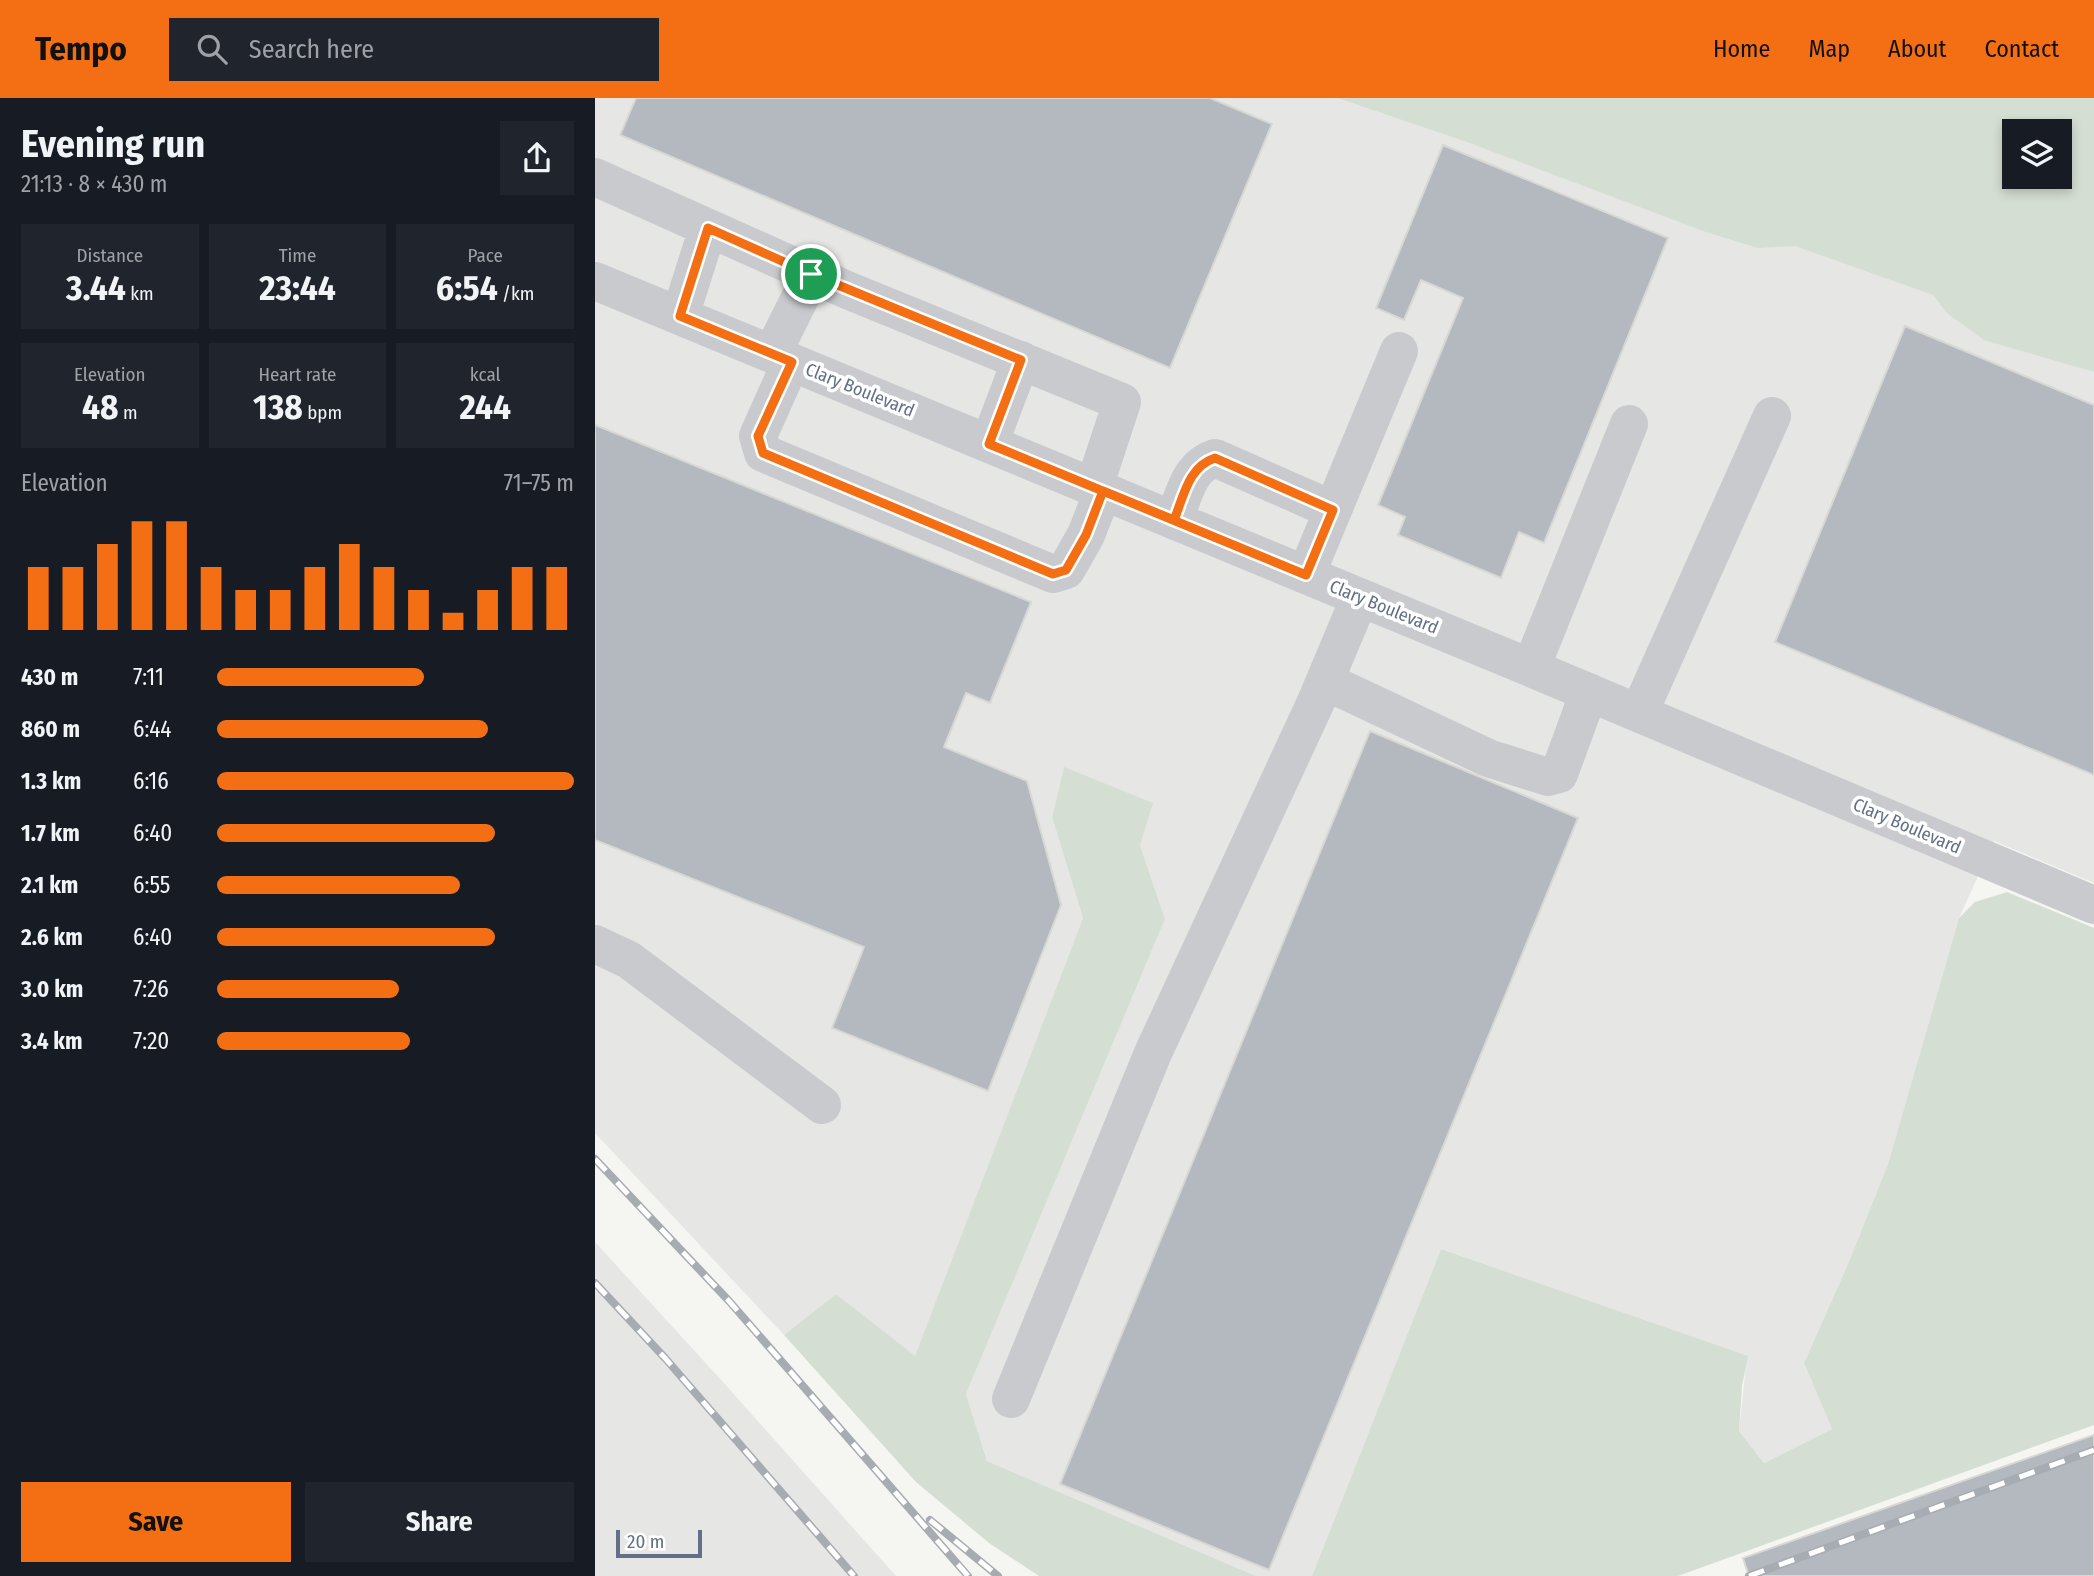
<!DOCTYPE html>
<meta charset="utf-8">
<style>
body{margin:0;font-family:"Fira Sans Condensed",sans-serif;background:#20242c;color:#f1f3f6;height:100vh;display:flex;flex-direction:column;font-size:26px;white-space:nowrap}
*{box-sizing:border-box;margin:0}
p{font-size:23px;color:#9ea1a6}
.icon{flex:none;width:38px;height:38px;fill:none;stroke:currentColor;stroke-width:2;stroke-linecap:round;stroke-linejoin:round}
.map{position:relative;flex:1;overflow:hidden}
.drawer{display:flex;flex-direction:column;background:#171b24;width:595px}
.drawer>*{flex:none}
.tools{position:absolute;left:1407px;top:21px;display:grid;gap:14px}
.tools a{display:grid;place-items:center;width:70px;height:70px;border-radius:0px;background:#171b24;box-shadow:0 4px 10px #0003;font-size:35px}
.scale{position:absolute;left:21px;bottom:18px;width:86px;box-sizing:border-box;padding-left:7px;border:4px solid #626f86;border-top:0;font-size:19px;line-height:24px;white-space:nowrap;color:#626f86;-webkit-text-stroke:5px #fff;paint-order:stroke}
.pin{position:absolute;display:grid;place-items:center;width:60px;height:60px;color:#fff;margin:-30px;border:4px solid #fff;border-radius:50%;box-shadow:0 2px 7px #0007}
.round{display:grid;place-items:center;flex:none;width:74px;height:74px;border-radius:0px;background:#20242c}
.headline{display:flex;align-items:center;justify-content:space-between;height:119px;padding:0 21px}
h1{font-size:38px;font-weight:700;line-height:52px}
.figures{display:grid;grid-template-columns:repeat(3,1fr);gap:10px;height:119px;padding:7px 21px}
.figures div{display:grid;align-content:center;border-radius:0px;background:#20242c;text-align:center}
.figures b{font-size:35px;font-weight:700}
.figures small{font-size:19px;font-weight:400}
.figures p{font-size:19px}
.chart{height:196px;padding:14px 21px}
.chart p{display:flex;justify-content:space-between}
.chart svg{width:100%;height:126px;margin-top:7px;stroke:#f46f13;stroke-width:6}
.primary-button{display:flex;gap:14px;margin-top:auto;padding:14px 21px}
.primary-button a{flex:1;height:80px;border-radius:0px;background:#f46f13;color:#111;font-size:28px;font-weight:700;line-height:80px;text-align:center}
.primary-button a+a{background:#20242c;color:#f1f3f6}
ul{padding:0 21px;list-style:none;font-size:23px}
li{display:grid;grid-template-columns:112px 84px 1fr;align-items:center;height:52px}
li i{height:18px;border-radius:9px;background:#f46f13}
header{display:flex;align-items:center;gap:42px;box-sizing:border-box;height:98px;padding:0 35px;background:#f46f13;color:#111}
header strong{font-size:33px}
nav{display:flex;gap:38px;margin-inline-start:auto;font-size:24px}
.search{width:490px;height:63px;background:#20242c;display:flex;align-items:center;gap:18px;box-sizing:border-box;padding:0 24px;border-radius:0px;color:#9ea1a6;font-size:26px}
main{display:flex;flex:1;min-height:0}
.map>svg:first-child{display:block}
.built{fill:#e6e6e5}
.green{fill:#d5ded2;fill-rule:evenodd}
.building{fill:#b4b9c0;stroke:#d7d7d4;stroke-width:2}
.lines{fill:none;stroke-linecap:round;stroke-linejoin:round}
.minor{stroke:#c8cace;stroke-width:38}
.rail-casing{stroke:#a7abb2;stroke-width:8}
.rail{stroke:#fff;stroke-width:5;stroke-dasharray:16;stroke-linecap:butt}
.route-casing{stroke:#fff;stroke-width:14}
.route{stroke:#f46f13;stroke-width:9}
.labels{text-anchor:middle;stroke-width:7;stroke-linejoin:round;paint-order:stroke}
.street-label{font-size:18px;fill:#626f86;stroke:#fff}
</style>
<header>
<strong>Tempo</strong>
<div class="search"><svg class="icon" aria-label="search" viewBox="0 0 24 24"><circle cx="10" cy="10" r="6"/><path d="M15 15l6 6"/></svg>Search here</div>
<nav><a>Home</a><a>Map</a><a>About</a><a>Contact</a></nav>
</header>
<main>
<section class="drawer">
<div class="headline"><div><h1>Evening run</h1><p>21:13 · 8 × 430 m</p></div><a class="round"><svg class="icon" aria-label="share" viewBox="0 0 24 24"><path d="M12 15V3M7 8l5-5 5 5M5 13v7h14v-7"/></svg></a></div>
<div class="figures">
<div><p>Distance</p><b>3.44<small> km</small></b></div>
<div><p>Time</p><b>23:44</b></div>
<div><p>Pace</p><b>6:54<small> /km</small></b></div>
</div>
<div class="figures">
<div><p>Elevation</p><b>48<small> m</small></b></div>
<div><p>Heart rate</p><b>138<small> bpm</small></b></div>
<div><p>kcal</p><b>244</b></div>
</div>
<div class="chart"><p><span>Elevation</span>71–75 m</p>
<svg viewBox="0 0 160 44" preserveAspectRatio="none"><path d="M5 44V22M15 44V22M25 44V14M35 44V6M45 44V6M55 44V22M65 44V30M75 44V30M85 44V22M95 44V14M105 44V22M115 44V30M125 44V38M135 44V30M145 44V22M155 44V22"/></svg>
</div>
<ul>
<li><b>430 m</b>7:11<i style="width:58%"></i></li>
<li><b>860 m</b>6:44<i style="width:76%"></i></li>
<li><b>1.3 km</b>6:16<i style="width:100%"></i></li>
<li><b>1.7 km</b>6:40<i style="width:78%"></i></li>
<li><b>2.1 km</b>6:55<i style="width:68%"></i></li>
<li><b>2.6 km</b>6:40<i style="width:78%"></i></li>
<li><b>3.0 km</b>7:26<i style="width:51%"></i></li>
<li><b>3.4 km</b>7:20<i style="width:54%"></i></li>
</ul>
<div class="primary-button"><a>Save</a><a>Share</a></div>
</section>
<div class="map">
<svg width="1499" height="1478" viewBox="0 0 1499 1478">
<rect width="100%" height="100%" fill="#f5f6f2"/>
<!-- built -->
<path class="built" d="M0 0H742L880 47 1248 145 1450 258 1499 274V785L1399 743 1364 820 1293 1066 1253 1166 1209 1265 1237 1331 1169 1365 1144 1333 1152 1258 846 1151 717 1478H661L392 1363 371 1296 570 821 545 747 469 669 457 719 488 820 320 1259 241 1196 189 1237 0 1035Z
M0 1144 128 1284 301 1478H0Z"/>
<!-- green -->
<path class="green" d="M742 0H1499V274L1389 242 1353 216 1338 197 1200 148 1163 150 1111 134 880 47ZM1419 33H1465V79H1419Z
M469 669 558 705 545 747 570 821 371 1296 392 1363 661 1478H444L394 1445 321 1384 189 1237 241 1196 320 1258 488 820 457 719Z
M1412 794 1499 830V1327L1083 1478H717L846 1151 1153 1258 1147 1288 1144 1333 1169 1365 1237 1331 1209 1265 1253 1166 1293 1066 1364 820 1380 804Z"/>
<!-- building -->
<path class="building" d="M41 0H615L677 26 575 270 25 37Z
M848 47 1073 140 949 445 924 434 906 480 803 437 810 419 783 407 868 200 826 182 809 222 781 210Z
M1310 228 1499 307V677L1180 544Z
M0 327 436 504 395 605 371 595 349 649 432 683 466 807 393 993 237 930 269 849 0 742Z
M775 633 983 720 674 1472 465 1386Z
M1499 1337V1478H1154L1148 1460Z"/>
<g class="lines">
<!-- minor -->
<path class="minor" d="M0 79 252 192 527 304 499 389
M0 183 936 570 1499 807
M85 218 113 130
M177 256 217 176
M196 264 163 338 168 355 458 476 471 472 491 437 508 393
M394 346 426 262
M579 422C589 398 593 369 620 360L738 412
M711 477 804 253
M936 570 1034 326
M730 583 893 660 953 679 964 676 994 594
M1044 615 1177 318
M0 846 34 862 227 1007
M416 1301 558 955 720 606 765 499"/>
<defs>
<path id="rail" d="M0 1061 134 1203 373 1478
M0 1185 70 1260 259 1478
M335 1422 403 1478
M1154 1478 1499 1352"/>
</defs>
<!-- rail casing -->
<use href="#rail" class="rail-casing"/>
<!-- rail -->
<use href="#rail" class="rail"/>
</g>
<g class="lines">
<defs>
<path id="route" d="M216 176 426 262 394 346 711 477 738 412 620 360C593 369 589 398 579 422L508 393 491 437 471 472 458 476 168 355 163 338 197 264 85 218 113 130 216 176"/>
</defs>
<!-- route casing -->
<use href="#route" class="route-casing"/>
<!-- route -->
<use href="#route" class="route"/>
</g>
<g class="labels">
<!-- street labels -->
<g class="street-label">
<text transform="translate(265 292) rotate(22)" y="6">Clary Boulevard</text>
<text transform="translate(789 509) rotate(22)" y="6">Clary Boulevard</text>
<text transform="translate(1312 728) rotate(23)" y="6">Clary Boulevard</text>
</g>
</g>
</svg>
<div class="tools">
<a><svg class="icon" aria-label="layers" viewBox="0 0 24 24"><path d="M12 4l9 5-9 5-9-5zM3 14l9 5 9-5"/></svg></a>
</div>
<div class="scale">20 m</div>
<div class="pin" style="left:216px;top:176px;background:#1e9e55"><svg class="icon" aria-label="arrive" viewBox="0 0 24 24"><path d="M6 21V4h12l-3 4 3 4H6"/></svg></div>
</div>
</main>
